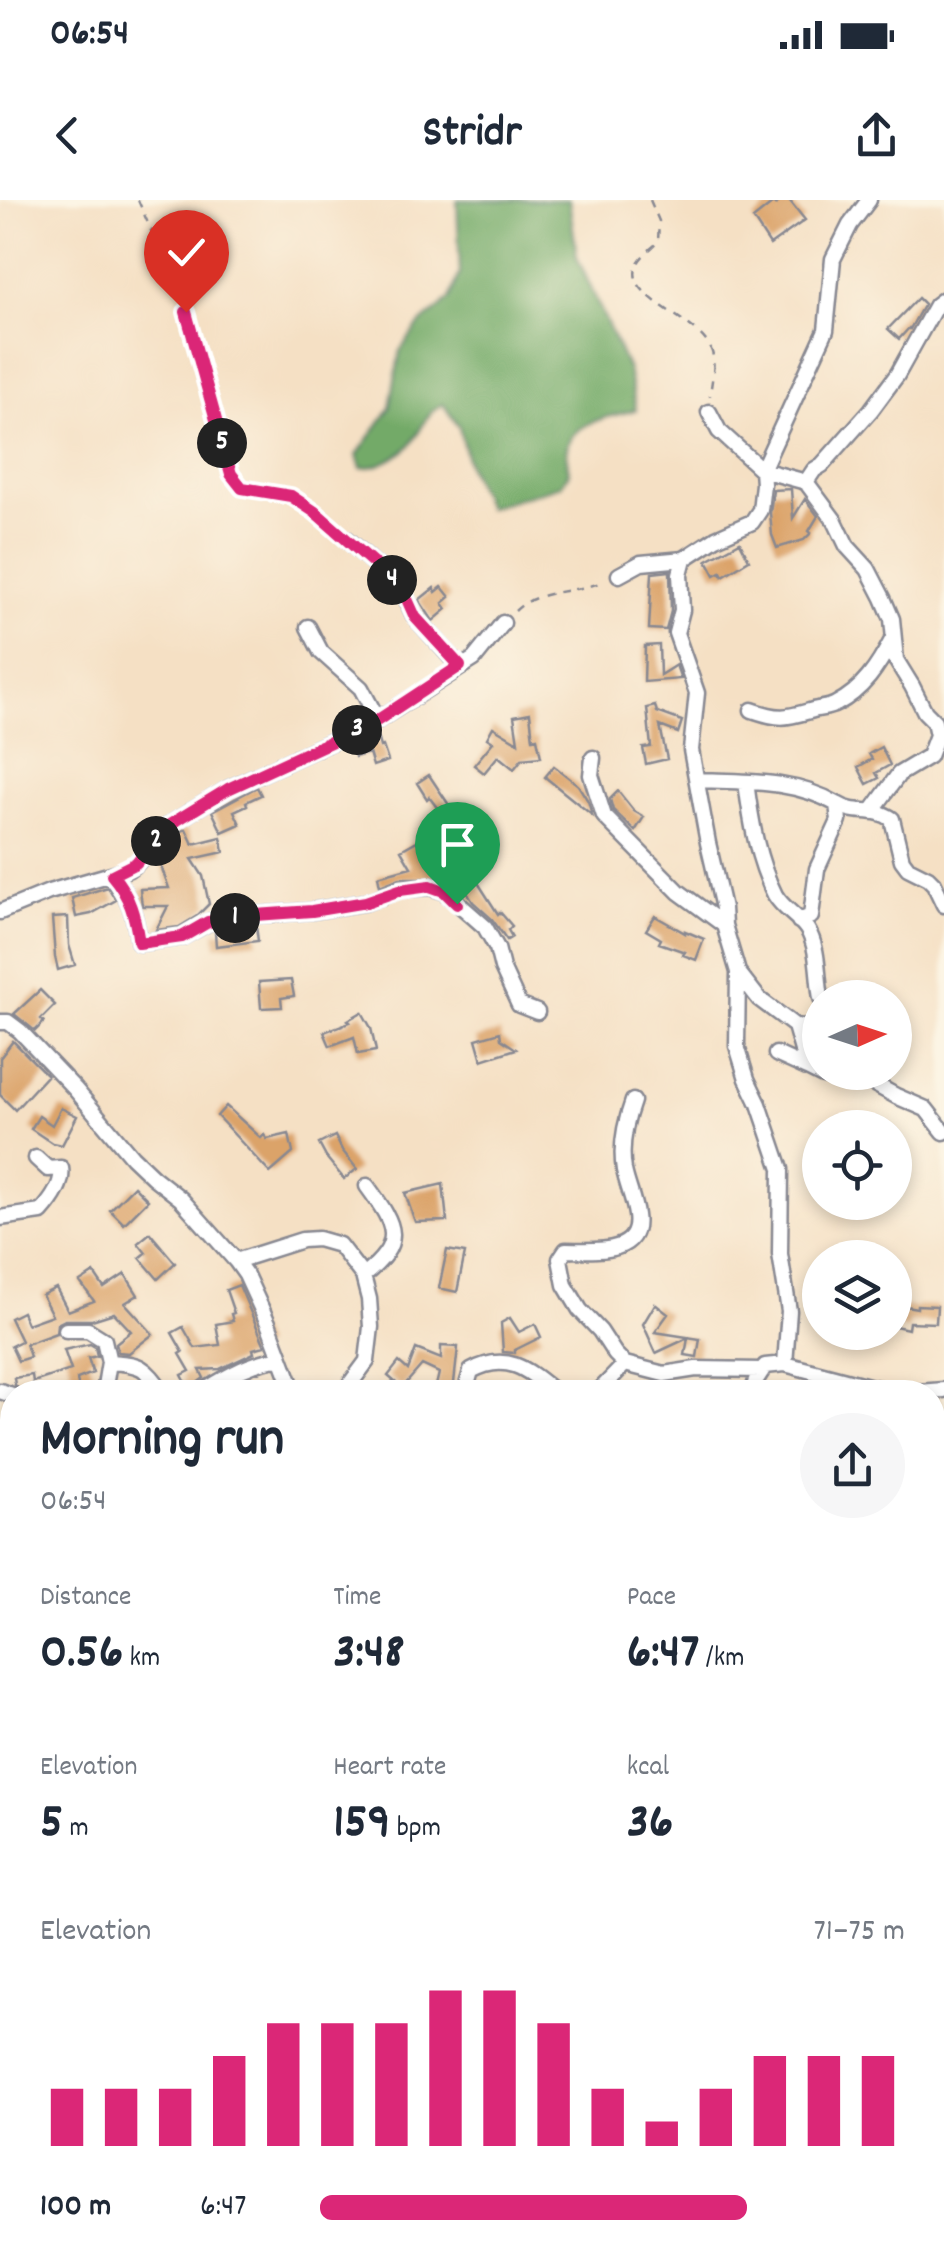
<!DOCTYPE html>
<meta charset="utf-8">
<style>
body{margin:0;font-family:Dekko,sans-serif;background:#f6f6f7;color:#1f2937;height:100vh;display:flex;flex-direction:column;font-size:38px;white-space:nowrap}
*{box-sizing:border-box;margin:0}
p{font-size:32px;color:#747a83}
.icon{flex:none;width:55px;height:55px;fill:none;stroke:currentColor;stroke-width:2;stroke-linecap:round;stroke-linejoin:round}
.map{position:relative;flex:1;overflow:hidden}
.sheet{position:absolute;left:0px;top:1180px;width:945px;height:885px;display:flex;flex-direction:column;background:#fff;border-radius:40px 40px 0 0;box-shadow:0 5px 15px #0003}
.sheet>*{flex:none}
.needle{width:65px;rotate:87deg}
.buttons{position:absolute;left:802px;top:780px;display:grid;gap:20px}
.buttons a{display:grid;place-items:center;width:110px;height:110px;border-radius:50%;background:#fff;box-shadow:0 5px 15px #0003;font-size:50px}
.pin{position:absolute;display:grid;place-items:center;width:85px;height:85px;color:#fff;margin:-102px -42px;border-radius:50% 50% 50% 0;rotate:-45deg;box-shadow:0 0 10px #0007}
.pin .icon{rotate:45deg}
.km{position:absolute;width:50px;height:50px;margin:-25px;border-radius:50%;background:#222;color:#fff;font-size:28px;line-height:50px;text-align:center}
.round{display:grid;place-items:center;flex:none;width:105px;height:105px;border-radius:52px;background:#f6f6f7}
.headline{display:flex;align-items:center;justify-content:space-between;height:170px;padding:0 40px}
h1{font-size:55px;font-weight:700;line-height:75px}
.stats{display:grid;grid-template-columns:repeat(3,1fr);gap:15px;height:170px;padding:10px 40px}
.stats div{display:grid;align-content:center}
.stats b{font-size:50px;font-weight:700}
.stats small{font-size:28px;font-weight:400}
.stats p{font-size:28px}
.chart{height:280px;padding:20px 40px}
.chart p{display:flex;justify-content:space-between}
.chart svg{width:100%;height:180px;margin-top:10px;stroke:#db2777;stroke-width:6}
ul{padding:0 40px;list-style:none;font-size:32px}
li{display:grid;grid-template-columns:160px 120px 1fr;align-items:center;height:75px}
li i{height:25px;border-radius:12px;background:#db2777}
.status{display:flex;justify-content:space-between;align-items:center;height:70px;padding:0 50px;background:#fff;direction:ltr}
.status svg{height:28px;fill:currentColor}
header{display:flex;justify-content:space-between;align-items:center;height:130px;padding:0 40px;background:#fff;font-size:45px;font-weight:700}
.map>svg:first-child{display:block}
.forest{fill:#73aa68;stroke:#476c63;stroke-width:2.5}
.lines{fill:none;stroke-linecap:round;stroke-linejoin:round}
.stream{stroke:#3eaabe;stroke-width:5}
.building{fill:#dba369}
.minor-casing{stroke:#888891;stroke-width:19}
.path{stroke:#888891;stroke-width:2.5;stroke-dasharray:8 8;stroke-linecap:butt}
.minor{stroke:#fff;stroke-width:14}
.route-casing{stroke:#fff;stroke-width:20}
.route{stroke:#db2777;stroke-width:12}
</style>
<div class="status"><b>06:54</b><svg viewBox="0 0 49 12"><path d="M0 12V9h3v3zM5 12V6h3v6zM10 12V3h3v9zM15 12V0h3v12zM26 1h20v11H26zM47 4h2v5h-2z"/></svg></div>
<header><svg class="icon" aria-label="back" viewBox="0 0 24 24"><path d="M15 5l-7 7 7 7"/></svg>Stridr<svg class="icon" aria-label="share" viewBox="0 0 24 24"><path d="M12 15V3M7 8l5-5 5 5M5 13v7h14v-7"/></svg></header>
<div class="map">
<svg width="944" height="2065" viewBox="0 0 944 2065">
<rect width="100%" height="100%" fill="#fcf5e5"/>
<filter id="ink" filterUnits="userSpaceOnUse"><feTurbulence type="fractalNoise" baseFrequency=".01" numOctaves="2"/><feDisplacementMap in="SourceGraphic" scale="20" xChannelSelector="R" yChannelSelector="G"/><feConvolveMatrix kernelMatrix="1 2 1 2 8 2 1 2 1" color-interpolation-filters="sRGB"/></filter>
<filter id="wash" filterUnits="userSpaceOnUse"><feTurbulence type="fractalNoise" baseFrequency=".0048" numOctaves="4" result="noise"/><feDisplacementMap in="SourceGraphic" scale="40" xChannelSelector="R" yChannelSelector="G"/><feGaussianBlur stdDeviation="2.25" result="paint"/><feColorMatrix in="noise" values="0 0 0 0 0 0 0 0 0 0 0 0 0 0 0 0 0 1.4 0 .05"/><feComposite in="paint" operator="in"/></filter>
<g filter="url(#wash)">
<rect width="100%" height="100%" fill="#f5e0c4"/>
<!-- forest -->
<path class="forest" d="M457 0H569L577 57 628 170 636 210C615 215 570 222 567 248 566 256 568 266 569 273L561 285 487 308 469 269 459 227 443 204C425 213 423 228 412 243 401 256 378 268 361 268L357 255 390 208 400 151 417 127 450 99 460 73Z"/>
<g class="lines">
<!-- stream -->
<path class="stream" d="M0 1591 12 1601
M932 1705 944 1729
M932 1952 944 1939
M845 2065 854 2052"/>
</g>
<g id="blocks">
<!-- building -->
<path class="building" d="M782 0H789L805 20 770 45 753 19 773 3 775 5Z
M918 98 924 104 910 129 909 128 899 139 888 129Z
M791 289 793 318 805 299 818 316 809 331 811 333 804 340 777 348 772 335 770 313 773 290Z
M740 342 749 360 723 376 721 372 715 375 707 360Z
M670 371 671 411 666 430 649 429 652 373Z
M442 387 450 397 443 403 447 409 433 421 419 400 434 388 436 392Z
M659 445 660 475 676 465 681 479 644 482 645 446Z
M655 506 657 512 682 521 678 533 660 526 667 559 646 564 643 548 651 547 647 508Z
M530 513 533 539 537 538 541 557 522 559 514 569 498 556 484 573 474 565 493 542 487 538 493 527 518 542 514 516Z
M376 533 380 547 383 546 388 561 373 566 369 553 355 557 351 544Z
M881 547 890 565 876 573 879 578 867 584 858 567 872 559 869 554Z
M554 566 578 585 588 601 592 615 545 577Z
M429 575 459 620 451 626 429 597 427 599 417 583Z
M257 587 261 595 246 602 247 605 234 611 240 624 222 632 212 611Z
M618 591 634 611 644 617 635 631 613 610 610 599Z
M186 629 193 644 221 637 224 652 192 659 203 676 209 704 197 716 179 727 156 730 168 706H142L140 689 169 688 157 655 173 635Z
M417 641 430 663 443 655 451 668 436 678H400L380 686 378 676 411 667 401 650Z
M475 678 498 714 500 712 512 726 508 730 512 737 507 740 492 719 473 702 462 685Z
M108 687 116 700 91 714 76 717 72 698Z
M655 716 685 733V731L704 739 696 760 683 755 685 752 659 743 661 739 646 730Z
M68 717 69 745 75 765 58 770 55 757 52 718Z
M256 726 258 741 216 746 215 732Z
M291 780 294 796 281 798 282 807 261 808 259 782Z
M40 790 55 805 41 819 44 822 35 831 14 814Z
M362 812 371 828 376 851 358 854 354 837 330 846 324 832 350 822 348 820Z
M500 832 501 839 516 849 482 860 476 839Z
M13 841 47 875 15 910 0 895V858Z
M226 906 261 938 264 935 267 939 289 934 293 953 270 973 217 916Z
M61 908 77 916 62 945 52 943 31 929 39 916 52 925Z
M335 936 342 950 357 969 344 979 326 957 319 944Z
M443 984 447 1021 415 1022 405 993Z
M134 986 148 1000 124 1024 110 1010Z
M150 1033 175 1063 158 1079 140 1058 146 1053 138 1043Z
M447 1050 465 1053 457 1092 439 1088Z
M94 1073 104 1088 125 1074 138 1095 125 1103 153 1134 129 1153 118 1152 116 1143 131 1131 114 1113 92 1120H65L57 1124 56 1133 26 1144 30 1157 18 1161 11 1146 21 1141 10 1118 22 1112 27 1124 52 1115 42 1095 56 1088 68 1111 94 1101 80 1082Z
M239 1085 265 1146 253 1149 254 1153 220 1169 200 1170 204 1178 193 1186 192 1192H173V1188L185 1181 182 1175 190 1171 180 1154 183 1152 172 1133 183 1127 195 1148 220 1145 216 1124 233 1121 231 1114 234 1113 226 1090Z
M655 1104 668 1114 655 1132 700 1139 697 1157 685 1155 688 1138 656 1153 643 1124Z
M895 1104 917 1108V1105L937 1106 936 1123 909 1122 908 1129 895 1126Z
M510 1118 519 1132 535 1124 541 1137 515 1150V1153L503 1152 501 1123Z
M90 1144 95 1147 97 1156 88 1158 93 1173 77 1179 79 1192H22L15 1185 14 1178 32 1175 33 1182 71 1170 64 1150Z
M441 1146 458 1147 453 1192 435 1190 439 1173 422 1165 402 1188 388 1176 399 1162 408 1170 416 1149 441 1159Z
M0 1499 12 1504V1565L0 1562Z
M0 1984 12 1986V2054L0 2063Z
M30 2052H109L101 2065H50Z
M309 2052H353L363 2065H319Z
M738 2052H756L763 2065 774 2052H806L812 2065H746Z"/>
</g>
</g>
<g filter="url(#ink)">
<use href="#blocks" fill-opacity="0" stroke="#888891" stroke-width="2.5"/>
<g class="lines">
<defs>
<path id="minor" d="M869 0 850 25 833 59 826 130 762 270 806 282 814 270 822 265 871 210 897 175 936 105 944 99
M709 212 719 231 762 270 763 284 760 310 752 322 716 338 684 359 680 374 682 410 676 433 697 493 691 550 708 643 723 708 724 725 738 772 759 799 795 826 807 868 823 876 834 878 853 876 867 880 896 896 926 909 944 932
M806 282 835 321 847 346 868 369 883 398 892 419 896 460 912 486 925 512 934 521 937 535 929 556 899 574 872 611
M347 339 401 388 415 417 459 466
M619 375 641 363 684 359
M308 427 321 452 361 488 378 520
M752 510C781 520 785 518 813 510 820 508 829 508 836 504 863 490 878 467 892 440
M593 558 591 575 604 616 679 692 724 725
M697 580C745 582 794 579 837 604L839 621 817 669 811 716 799 721
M746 582C751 621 757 659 775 695 783 709 798 716 807 729 819 748 817 776 821 798
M837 604C856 616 874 606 892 619L902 660 908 668 928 678 934 684 944 705
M112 675C130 696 135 716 139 743L182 737 209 722 256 715 312 711 367 702 401 689 430 687 444 691 485 727 497 748 502 768 519 805 537 812
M0 712 49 692 129 669 137 663 166 627 228 589 378 520 474 459 503 423
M738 773 737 846 747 879 759 904 781 969 780 1054 789 1111 785 1164 765 1166 756 1180 753 1192
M0 822H8L20 831 75 889 132 957 153 977 181 999 236 1061 246 1075 268 1123 294 1192
M795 826 811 828 820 825
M776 854 807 868
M633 901C625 923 620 947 624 970 627 985 634 1000 636 1015 642 1056 593 1050 566 1050L560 1059 565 1085 580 1110 600 1131 615 1154 625 1164 664 1174 696 1169 762 1170
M0 1018 41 1012C51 1001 64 984 61 968L48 969 36 958
M236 1061 302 1040 318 1039 339 1045 363 1076 369 1099 371 1127 367 1161 344 1192
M363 1076C405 1042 397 1027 367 986
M66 1130H88L104 1140 109 1162C142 1164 144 1166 163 1192
M785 1164 876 1188 916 1192
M0 1191 12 1195
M104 1192 109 1162
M202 1192C225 1178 253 1160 281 1159
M465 1192 471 1171C507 1151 528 1170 555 1192
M598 1192 625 1164
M918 1192 944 1190
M932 1309 944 1315
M0 1444 12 1439
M0 1481 12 1485
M932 1573 944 1578
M0 1787 12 1796
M932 1801 944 1822
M0 1951H12
M127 2065 150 2052"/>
</defs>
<!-- minor casing -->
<use href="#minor" class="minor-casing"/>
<!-- path -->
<path class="path" d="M138 0 186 112 231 274 242 288C289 296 299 297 336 329
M650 0 659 21 658 42C652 48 640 57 637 65 622 100 707 119 713 156 715 168 711 184 710 196
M515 411C538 388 576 394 604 381"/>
<!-- minor -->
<use href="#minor" class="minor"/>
</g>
</g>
<g class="lines" filter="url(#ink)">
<defs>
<path id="route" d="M186 112 231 274 242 288 291 296 315 312 402 388 415 417 460 466 378 520 228 589 166 627 136 663 112 675C130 696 135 716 139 743L182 737 208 722 256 715 312 711 366 702 400 690 430 686 444 691 457 704"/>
</defs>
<!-- route casing -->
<use href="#route" class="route-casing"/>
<!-- route -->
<use href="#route" class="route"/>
</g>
</svg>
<div class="buttons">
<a><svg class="needle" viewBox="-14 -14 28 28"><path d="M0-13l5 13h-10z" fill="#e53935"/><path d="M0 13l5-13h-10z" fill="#747a83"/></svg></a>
<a><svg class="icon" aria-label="locate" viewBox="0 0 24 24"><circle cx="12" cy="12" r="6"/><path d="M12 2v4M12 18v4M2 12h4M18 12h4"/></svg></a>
<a><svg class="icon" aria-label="layers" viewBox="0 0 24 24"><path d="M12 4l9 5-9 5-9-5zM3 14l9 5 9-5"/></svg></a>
</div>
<div class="pin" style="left:457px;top:704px;background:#1e9e55"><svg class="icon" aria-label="arrive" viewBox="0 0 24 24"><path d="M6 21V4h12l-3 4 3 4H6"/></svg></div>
<div class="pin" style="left:186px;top:112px;background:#d93025"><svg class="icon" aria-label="check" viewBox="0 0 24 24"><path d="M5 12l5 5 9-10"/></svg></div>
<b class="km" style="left:235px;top:718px">1</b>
<b class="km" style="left:156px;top:641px">2</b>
<b class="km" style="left:357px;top:530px">3</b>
<b class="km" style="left:392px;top:380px">4</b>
<b class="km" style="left:222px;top:243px">5</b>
<section class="sheet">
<div class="headline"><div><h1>Morning run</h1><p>06:54</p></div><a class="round"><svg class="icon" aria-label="share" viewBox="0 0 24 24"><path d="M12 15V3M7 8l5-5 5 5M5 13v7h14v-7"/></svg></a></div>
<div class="stats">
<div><p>Distance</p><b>0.56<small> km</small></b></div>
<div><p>Time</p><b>3:48</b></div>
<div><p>Pace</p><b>6:47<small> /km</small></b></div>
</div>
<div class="stats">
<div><p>Elevation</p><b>5<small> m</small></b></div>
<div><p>Heart rate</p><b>159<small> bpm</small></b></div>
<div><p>kcal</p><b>36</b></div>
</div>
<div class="chart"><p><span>Elevation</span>71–75 m</p>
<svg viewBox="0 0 160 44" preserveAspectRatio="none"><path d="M5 44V30M15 44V30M25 44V30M35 44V22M45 44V14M55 44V14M65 44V14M75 44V6M85 44V6M95 44V14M105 44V30M115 44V38M125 44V30M135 44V22M145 44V22M155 44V22"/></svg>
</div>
<ul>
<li><b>100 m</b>6:47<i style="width:73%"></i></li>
</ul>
</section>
</div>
